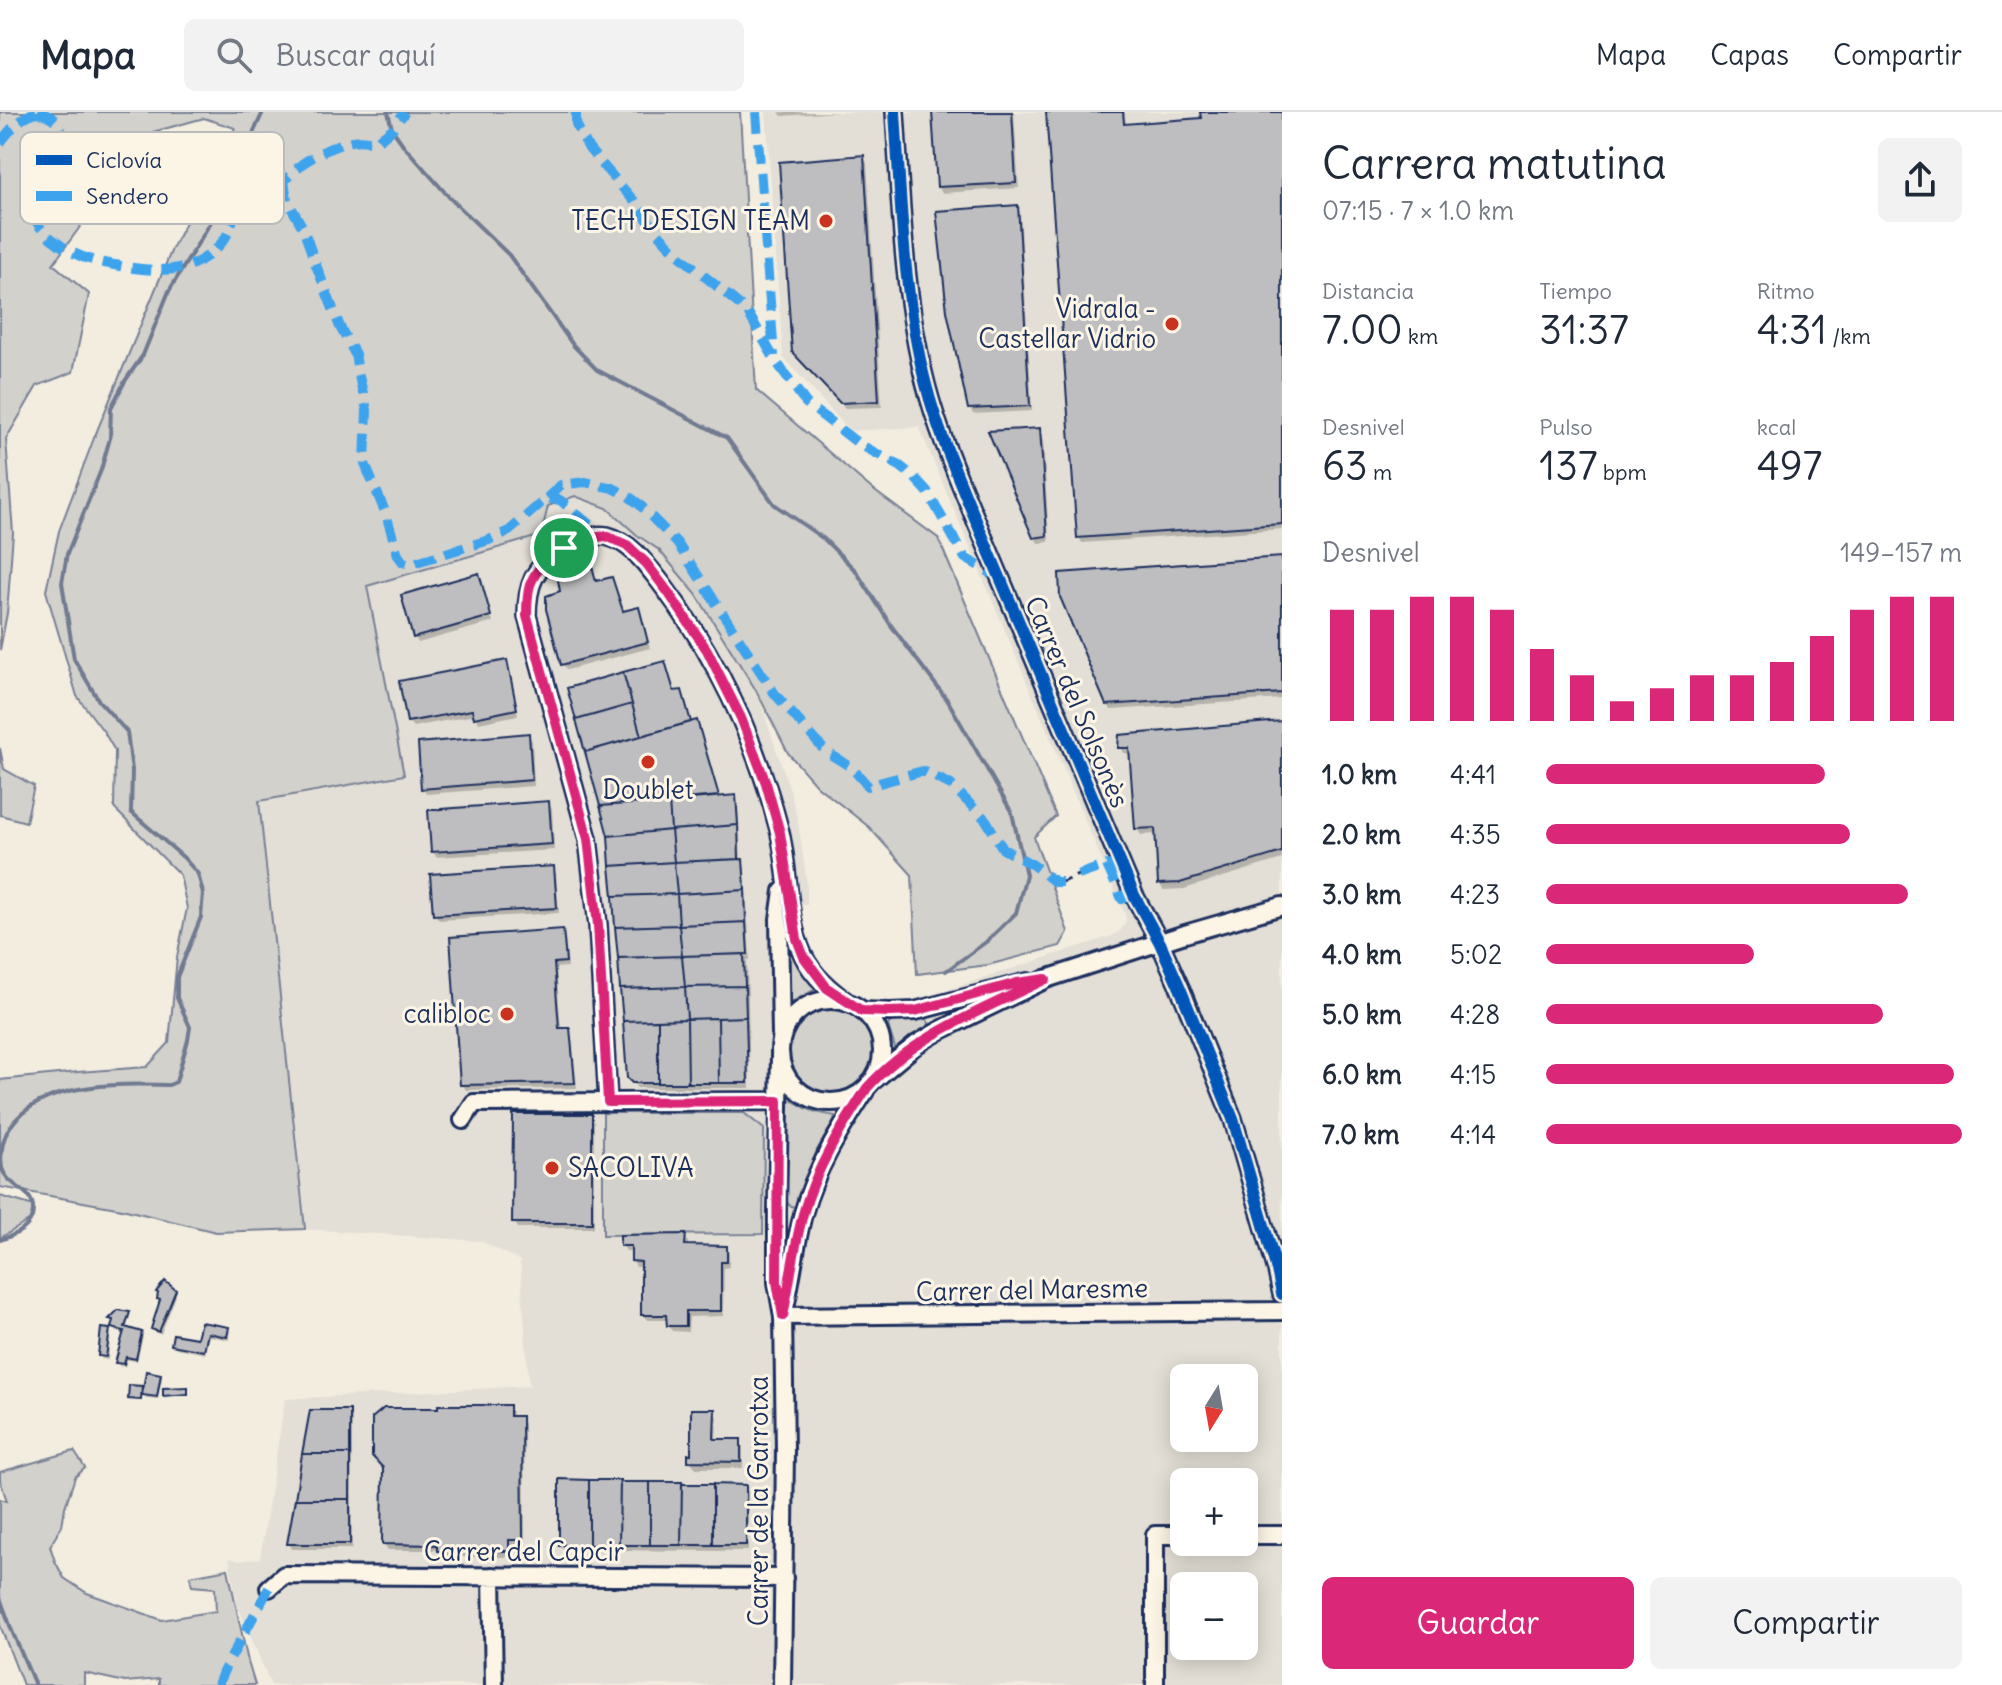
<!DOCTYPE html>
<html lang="es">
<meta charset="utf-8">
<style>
body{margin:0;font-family:Delius,sans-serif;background:#f2f2f3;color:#1f2937;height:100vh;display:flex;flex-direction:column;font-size:30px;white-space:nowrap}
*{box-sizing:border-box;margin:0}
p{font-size:26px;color:#747a83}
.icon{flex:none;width:44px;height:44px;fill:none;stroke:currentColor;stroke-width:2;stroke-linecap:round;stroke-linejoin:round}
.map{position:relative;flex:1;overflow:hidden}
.sheet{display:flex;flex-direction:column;background:#fff;width:720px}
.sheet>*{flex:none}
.needle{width:52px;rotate:191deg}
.controls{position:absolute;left:1170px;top:1252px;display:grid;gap:16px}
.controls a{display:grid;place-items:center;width:88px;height:88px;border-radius:12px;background:#fff;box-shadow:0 4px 20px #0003;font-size:40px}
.pin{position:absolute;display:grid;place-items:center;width:68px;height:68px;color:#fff;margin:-34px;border:4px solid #fff;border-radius:50%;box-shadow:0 2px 8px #0007}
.round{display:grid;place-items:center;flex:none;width:84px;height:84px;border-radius:12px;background:#f2f2f3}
.overview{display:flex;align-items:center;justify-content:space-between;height:136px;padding:0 40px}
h1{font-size:44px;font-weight:600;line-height:60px}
.figures{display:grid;grid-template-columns:repeat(3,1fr);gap:12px;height:136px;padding:8px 40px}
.figures div{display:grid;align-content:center}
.figures b{font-size:40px;font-weight:600}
.figures small{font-size:22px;font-weight:400}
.figures p{font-size:22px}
.chart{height:224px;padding:16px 40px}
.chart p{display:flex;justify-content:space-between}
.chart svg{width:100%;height:144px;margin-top:8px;stroke:#db2777;stroke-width:6}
.primary-button{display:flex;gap:16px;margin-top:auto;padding:16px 40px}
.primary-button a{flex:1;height:92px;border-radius:12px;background:#db2777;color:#fff;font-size:32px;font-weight:600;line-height:92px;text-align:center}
.primary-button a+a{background:#f2f2f3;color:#1f2937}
ul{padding:0 40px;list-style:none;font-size:26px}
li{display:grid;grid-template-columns:128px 96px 1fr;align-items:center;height:60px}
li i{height:20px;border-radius:10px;background:#db2777}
header{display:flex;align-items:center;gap:48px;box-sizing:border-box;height:112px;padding:0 40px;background:#fff;border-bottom:2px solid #e0e1e3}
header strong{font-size:38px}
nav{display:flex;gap:44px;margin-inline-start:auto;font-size:28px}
.search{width:560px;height:72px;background:#f2f2f3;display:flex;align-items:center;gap:20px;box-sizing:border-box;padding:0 28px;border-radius:12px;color:#747a83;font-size:30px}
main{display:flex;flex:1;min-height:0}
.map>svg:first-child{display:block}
.built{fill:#e3dfd6;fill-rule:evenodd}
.green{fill:#d3d1cc;stroke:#778095;stroke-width:2}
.shadow{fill:#0003}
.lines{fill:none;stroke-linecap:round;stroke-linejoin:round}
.stream{stroke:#707a91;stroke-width:4}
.building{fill:#bebec0;stroke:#1b2f5e;stroke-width:2}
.street-casing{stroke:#1b2f5e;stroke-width:22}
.path{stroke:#1b2f5e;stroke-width:3;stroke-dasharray:8 6;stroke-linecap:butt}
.street{stroke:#fcf5e5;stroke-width:16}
.quiet{stroke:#3da3ed;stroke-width:10;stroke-dasharray:20 10;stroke-linecap:butt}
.cycleway-casing{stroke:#fcf5e5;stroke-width:17}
.cycleway{stroke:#0057b8;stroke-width:12}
.route-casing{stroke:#fff;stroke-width:16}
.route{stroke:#db2777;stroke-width:10}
.poi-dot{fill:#c8321e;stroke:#fcf5e5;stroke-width:3}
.labels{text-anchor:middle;stroke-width:6;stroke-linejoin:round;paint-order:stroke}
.poi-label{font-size:26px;fill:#1b2f5e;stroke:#fcf5e5;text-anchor:end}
.street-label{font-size:26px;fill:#1b2f5e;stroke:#fcf5e5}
.key{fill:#fcf5e5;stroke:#b8babc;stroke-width:2}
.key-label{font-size:22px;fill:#1b2f5e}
</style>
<header>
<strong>Mapa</strong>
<div class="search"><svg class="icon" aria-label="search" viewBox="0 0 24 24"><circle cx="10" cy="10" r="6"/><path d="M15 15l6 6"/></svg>Buscar aquí</div>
<nav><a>Mapa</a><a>Capas</a><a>Compartir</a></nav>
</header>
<main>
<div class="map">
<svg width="1282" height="1573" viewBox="0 0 1282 1573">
<rect width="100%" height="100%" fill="#f3ede0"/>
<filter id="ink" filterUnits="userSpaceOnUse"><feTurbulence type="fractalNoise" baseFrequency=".0125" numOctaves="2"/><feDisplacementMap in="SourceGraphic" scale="16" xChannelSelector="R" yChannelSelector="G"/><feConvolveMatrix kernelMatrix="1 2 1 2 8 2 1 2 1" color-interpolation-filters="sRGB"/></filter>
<g filter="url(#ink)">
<!-- built -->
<path class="built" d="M766 0H1282V1573H271L237 1492 229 1446 239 1449 260 1446 285 1287 529 1274 520 1149 481 1129 305 1117 259 689 404 663 367 474 538 424 543 415 548 394 576 383 608 396 637 423 659 438 696 482 757 580 790 678 798 709 807 772V793H801L805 823 812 840 822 856 837 872 856 884 879 891 903 892 1112 824 1120 819 1125 812 1126 806 1123 798 919 315 850 319 783 245ZM1184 1266H1244V1326H1184ZM1184 1370H1244V1430H1184ZM1184 1474H1244V1534H1184Z"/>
<!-- green -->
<path class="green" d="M0 0H740L756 278 872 377 938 426 1056 704 1034 725 1068 820 1060 834 988 853 917 862 912 763 869 715 817 674 788 641 757 580 696 482 659 438 637 423 607 396 575 384 548 394 543 415 539 424 367 474 404 663 259 689 305 1117 216 1120 122 1097 0 1075V968L78 960 147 955 169 931 177 845 187 796 180 763 114 696 115 639 104 620 77 584 46 479 59 419 94 326 172 137 235 16 204 6 153 20 109 75 53 152 89 182 73 260 37 274 6 327 13 421 7 501 0 538Z
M0 636 4 657 34 674 26 710 0 703Z
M793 840 814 872 816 877 792 890 788 887 789 843Z
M784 940a46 46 0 1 1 92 0a46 46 0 1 1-92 0Z
M917 906H926L929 911 928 916 900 936H895L888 913 892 909Z
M790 988C797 990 801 994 808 997 817 1001 826 1002 835 1004L834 1009 817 1038 797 1092 794 1095 789 1093 786 1088 787 992Z
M603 1001H744L764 1017 763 1122 603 1123Z
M0 1084 34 1094 32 1107 0 1126Z
M74 1339 85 1356 75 1365 65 1395 62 1414 50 1434 55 1449 64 1466 87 1481 162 1508 216 1499 215 1476 192 1474 190 1464 228 1457 248 1550 255 1573H159V1567L125 1570 84 1561V1573H23L0 1513V1387L7 1389 0 1368V1360Z"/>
<!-- shadow -->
<path class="shadow" d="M779 0H838L782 4Z
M934 0H1014L1019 76 942 81 938 75Z
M1048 0H1125L1126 14 1203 8 1202 0H1282V417L1082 431 1079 425Z
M863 45 867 51 882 295 845 296 798 247Z
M1017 95 1020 101 1032 299 973 302 970 296Z
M1039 319 1043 324 1049 430 1038 431 1035 425Z
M1282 447V587L1111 598 1108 592Z
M591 456 597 471 623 501 641 503 650 536 567 558 563 552 562 480Z
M481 469 493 510 418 531 415 525Z
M506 550 509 556 518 603 479 611 475 603 413 615 409 610Z
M667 557 675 581 681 580 684 586 691 612 699 617 719 686 734 685 738 691 741 748 745 755 750 848H747L750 976H637L629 965 609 723 569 577Z
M1282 612V747L1184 777 1163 778 1160 772 1157 722 1141 723 1137 717 1131 642 1124 641 1120 635Z
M528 623 532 629 534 674 426 682 423 676Z
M548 692 552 697 554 738 436 745 433 739Z
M553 756 556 762 559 801 439 808 435 802Z
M562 819 565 825 568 855 556 856 561 918H569L572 924 577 976 466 978 462 972Z
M591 1004 594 1010V1116H518L514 1110Z
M685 1124 688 1130V1135L726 1136 729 1141V1155L724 1156 723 1204 689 1205 688 1220 672 1219 669 1214V1208H647L643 1203V1155H636L633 1149V1139H626L622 1133Z
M174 1180 176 1184 161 1222 155 1221 153 1217 161 1190 159 1186Z
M129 1202 130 1205 126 1219 141 1221 143 1225 137 1249 127 1248 125 1255 119 1254 117 1250 125 1222 115 1219 112 1208Z
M202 1212 228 1217 230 1220 229 1228 209 1224 205 1242 176 1236 174 1233 198 1229Z
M109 1219 111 1222 108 1248 102 1247 100 1244Z
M160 1264 162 1267 158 1287 146 1286 141 1277 140 1289 131 1288 141 1276 144 1282Z
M508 1295 512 1301V1306H521L524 1312 525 1433H511V1445H443L439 1438H388L384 1432Z
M713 1299 717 1305 716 1329H740L743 1335V1356H696L690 1349Z
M348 1300 352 1306V1437H292L289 1431Z
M619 1370 620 1372 745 1375 748 1380V1439L564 1438 561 1433Z"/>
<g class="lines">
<!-- stream -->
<path class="stream" d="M388 0 392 17 404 34 449 85 509 143 573 233 597 258 727 326 774 392 824 427 856 459 890 512 948 589 1012 701 1026 763 1016 801 986 830 946 859
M0 1128C15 1123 33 1116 33 1098 34 1077 7 1075 2 1056 0 1043 2 1027 10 1015 42 969 119 972 169 973L176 970 188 928 190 915 177 886V865L201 805 203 781 198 762 184 746 131 700 132 658 127 620 99 589 74 547 62 471 67 442 101 358 110 326 111 296 125 269 143 243 169 179 217 100 263 0
M0 1486 12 1519 35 1573"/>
</g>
<!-- building -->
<path class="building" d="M932 0H1012L1016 71 937 75Z
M1046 0H1123L1124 12 1201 6 1200 0H1282V412L1077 426Z
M864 43 879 289 840 291 792 240 779 50Z
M1018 93 1030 294 968 297 947 199 936 99Z
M1040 316 1047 424 1033 426 988 319Z
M1282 445V581L1106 593 1060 485 1059 461Z
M592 454 596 469 612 465 623 499 639 495 648 530 561 553 546 497V484L560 479 557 463Z
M479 461 491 504 413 526 401 483Z
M507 548 517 597 474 606 472 598 407 610 399 569Z
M665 549 674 579 682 578 691 610 641 624 623 560Z
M623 560 632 592 576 608 567 576Z
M632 592 641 624 585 640 576 608Z
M697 608 719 684 600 694 585 640Z
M1282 609V740L1180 771 1158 772 1155 716 1135 717 1129 636H1118L1119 623Z
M529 621 532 668 421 677 418 631Z
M736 683 738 713 671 718 669 689Z
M549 689 552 732 431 740 428 698Z
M669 689 671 718 608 724 600 694Z
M738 713 739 747 674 750 671 718Z
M671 718 674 750 610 754 608 724Z
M743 747 745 778 677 782 674 750Z
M674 750 677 782 613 784 610 754Z
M554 754 557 796 433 803 430 762Z
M745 778 746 810 679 813 677 782Z
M677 782 679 813 615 815 613 784Z
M746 810 748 842 682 844 679 813Z
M679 813 682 844 618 846 615 815Z
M563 817 566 850 554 851 559 916H570L575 971 460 973 450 825Z
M744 842 745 874 685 875 682 844Z
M682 844 685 875 620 877 618 846Z
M745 874 746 905 687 907 685 875Z
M685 875 687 907 623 909 620 877Z
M746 905 748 971H719L718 906Z
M718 906 719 971H688L687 907Z
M687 907 688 971H658V908Z
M658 908V971H632L627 966 623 909Z
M513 1002H592V1111H512Z
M686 1122 685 1133 727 1134V1150H721V1199H686V1214H667L666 1203H641V1150L631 1149V1134H620V1123Z
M165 1169 176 1178 159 1220 151 1217 160 1188 157 1187 158 1181 156 1180Z
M118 1198 130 1200 125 1215 142 1220 136 1247 126 1245 124 1252 115 1251 124 1219 111 1216 113 1208 109 1207Z
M201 1210 229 1215 227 1225 208 1221 204 1239 171 1233 173 1222 197 1226Z
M101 1216 110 1217 106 1245 98 1244Z
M146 1259 161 1262 157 1285 142 1283Z
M129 1273 142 1274 141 1288 128 1287Z
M188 1275V1282L163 1284V1276Z
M438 1293H510V1304H522L523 1428H509V1439H437V1433L382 1432 383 1356 372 1344V1306L384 1296H438Z
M691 1297H715L714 1327H741V1350L688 1349V1342H691Z
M310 1298H350V1342H302Z
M302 1342H350V1387H295Z
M559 1367 589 1368V1433H559Z
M589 1368H620L619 1433H589Z
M620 1370H650V1433H619Z
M650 1370H682L681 1433H650Z
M682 1372H713V1433H681Z
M713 1372 746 1373V1433H713Z
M295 1387H350V1432H287Z"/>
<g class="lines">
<defs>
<path id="street" d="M895 0C901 91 903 184 926 273 937 316 955 358 972 399L1134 783 1160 831 1180 876 1233 1007 1277 1158 1282 1182
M780 939a51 51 0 1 1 102 0a51 51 0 1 1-102 0Z
M862 899 890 900 915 899 1028 870
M781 924 779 807 783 779
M780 943 777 1099V1170L783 1204 785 1339 782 1573
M874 968 917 932 939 919 1046 867 1185 822 1282 794
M608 990 598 813 588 727 527 504C527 473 534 455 561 438 574 430 591 421 607 424 631 430 647 453 661 471 717 545 756 628 779 717 790 758 785 804 803 843 813 864 830 878 848 891
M463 1008 474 991 778 989
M785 1195C792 1164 795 1133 803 1102 815 1057 840 1018 865 979
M783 1204 1282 1199
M1244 1423H1282
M492 1464 494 1573
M269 1476 284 1463 784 1466
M1155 1573V1423H1184"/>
</defs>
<!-- street casing -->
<use href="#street" class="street-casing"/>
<!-- path -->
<path class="path" d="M1062 770 1078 763"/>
<!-- street -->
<use href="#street" class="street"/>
<!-- quiet -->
<path class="quiet" d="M37 0C62 5 68 23 56 45 52 52 46 58 42 65 37 75 31 90 33 100 35 112 46 123 55 129 70 141 85 147 104 151 146 159 193 168 223 129 233 117 233 96 244 86 255 76 271 74 283 68 290 65 296 57 302 52 313 44 338 31 352 29 359 27 368 29 376 30L392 17 405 0
M576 0V12L589 37 634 89 656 119 680 144 747 199 775 248 806 291 859 332 900 354 914 365 927 379 965 446 1000 466
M756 0 774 244
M0 31C10 18 20 5 36 0
M284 68 287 88 303 116 316 153 340 215 355 242 358 260 367 298 365 352 386 402 398 443 403 450 410 452 489 428 509 419 547 386 560 388 603 424
M547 386 561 373 585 370 613 376 627 383 639 392 677 431 775 582 825 639 851 655 868 674 923 659 951 673 986 708 1003 737 1033 753 1055 770H1062
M1078 763 1107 753 1122 787 1134 783
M218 1573 223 1560 269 1476"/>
<defs>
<path id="cycleway" d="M895 0C901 91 903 184 926 273 937 316 955 358 972 399L1134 783 1160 831 1180 876 1233 1007 1277 1158 1282 1182
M608 990 598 813 588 727 527 504C527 473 534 455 561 438 574 430 591 421 607 424 631 430 647 453 661 471 717 545 756 628 779 717 790 758 785 804 803 843 813 864 830 878 848 891"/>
</defs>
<!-- cycleway casing -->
<use href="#cycleway" class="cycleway-casing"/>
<!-- cycleway -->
<use href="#cycleway" class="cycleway"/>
</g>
</g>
<g class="lines" filter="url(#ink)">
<defs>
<path id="route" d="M606 424 627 433 646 451 668 480 707 538 741 606 766 671 780 721 797 827 804 845 827 876 862 899 890 900 915 899 1017 871 1046 867C983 898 914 923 867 976 841 1016 816 1056 803 1102 794 1135 790 1170 783 1204L777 1170 778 989 608 990 598 813 588 727 527 504C527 494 527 483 530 473 542 442 575 426 606 424Z"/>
</defs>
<!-- route casing -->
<use href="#route" class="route-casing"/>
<!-- route -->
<use href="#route" class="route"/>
</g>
<!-- markers -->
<g class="poi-dot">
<circle cx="826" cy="109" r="8"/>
<circle cx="1172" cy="212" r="8"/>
<circle cx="648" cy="650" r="8"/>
<circle cx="507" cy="902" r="8"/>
<circle cx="552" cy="1056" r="8"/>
</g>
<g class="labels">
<!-- poi labels -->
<g class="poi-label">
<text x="810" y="118">TECH DESIGN TEAM</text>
<text x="1156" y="206">Vidrala -<tspan x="1156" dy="30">Castellar Vidrio</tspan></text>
<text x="648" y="687" text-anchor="middle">Doublet</text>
<text x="491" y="911">calibloc</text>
<text x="568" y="1065" text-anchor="start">SACOLIVA</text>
</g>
<!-- street labels -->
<g class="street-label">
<text transform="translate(1077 590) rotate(67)" y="9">Carrer del Solsonès</text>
<text transform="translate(1032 1178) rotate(-1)" y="9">Carrer del Maresme</text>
<text transform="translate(759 1389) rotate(-90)" y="9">Carrer de la Garrotxa</text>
<text x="524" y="1449">Carrer del Capcir</text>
</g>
</g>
<!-- legend -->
<rect x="20" y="20" width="264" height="92" rx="12" class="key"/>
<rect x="36" y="43" width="36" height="10" fill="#0057b8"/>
<rect x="36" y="79" width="36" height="10" fill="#3da3ed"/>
<g class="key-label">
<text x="86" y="56">Ciclovía</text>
<text x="86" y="92">Sendero</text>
</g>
</svg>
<div class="controls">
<a><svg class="needle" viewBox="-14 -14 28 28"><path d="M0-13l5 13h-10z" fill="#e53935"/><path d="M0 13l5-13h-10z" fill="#747a83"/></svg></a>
<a>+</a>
<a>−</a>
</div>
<div class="pin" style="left:564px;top:436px;background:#1e9e55"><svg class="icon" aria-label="arrive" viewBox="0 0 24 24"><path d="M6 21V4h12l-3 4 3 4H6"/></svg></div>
</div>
<section class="sheet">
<div class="overview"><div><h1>Carrera matutina</h1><p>07:15 · 7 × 1.0 km</p></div><a class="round"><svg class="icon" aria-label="share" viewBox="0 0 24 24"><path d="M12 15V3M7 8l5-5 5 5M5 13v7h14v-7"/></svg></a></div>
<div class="figures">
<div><p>Distancia</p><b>7.00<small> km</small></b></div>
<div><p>Tiempo</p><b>31:37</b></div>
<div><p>Ritmo</p><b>4:31<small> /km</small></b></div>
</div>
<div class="figures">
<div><p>Desnivel</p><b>63<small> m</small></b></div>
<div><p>Pulso</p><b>137<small> bpm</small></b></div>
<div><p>kcal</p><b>497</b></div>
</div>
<div class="chart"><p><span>Desnivel</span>149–157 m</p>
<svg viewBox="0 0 160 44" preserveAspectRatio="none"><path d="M5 44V10M15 44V10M25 44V6M35 44V6M45 44V10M55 44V22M65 44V30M75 44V38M85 44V34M95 44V30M105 44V30M115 44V26M125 44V18M135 44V10M145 44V6M155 44V6"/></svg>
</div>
<ul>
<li><b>1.0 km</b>4:41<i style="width:67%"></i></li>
<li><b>2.0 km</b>4:35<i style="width:73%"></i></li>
<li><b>3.0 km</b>4:23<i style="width:87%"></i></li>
<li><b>4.0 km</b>5:02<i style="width:50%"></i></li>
<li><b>5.0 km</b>4:28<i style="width:81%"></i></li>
<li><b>6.0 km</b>4:15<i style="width:98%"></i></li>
<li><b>7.0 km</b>4:14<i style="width:100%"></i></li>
</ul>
<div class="primary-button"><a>Guardar</a><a>Compartir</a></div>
</section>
</main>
